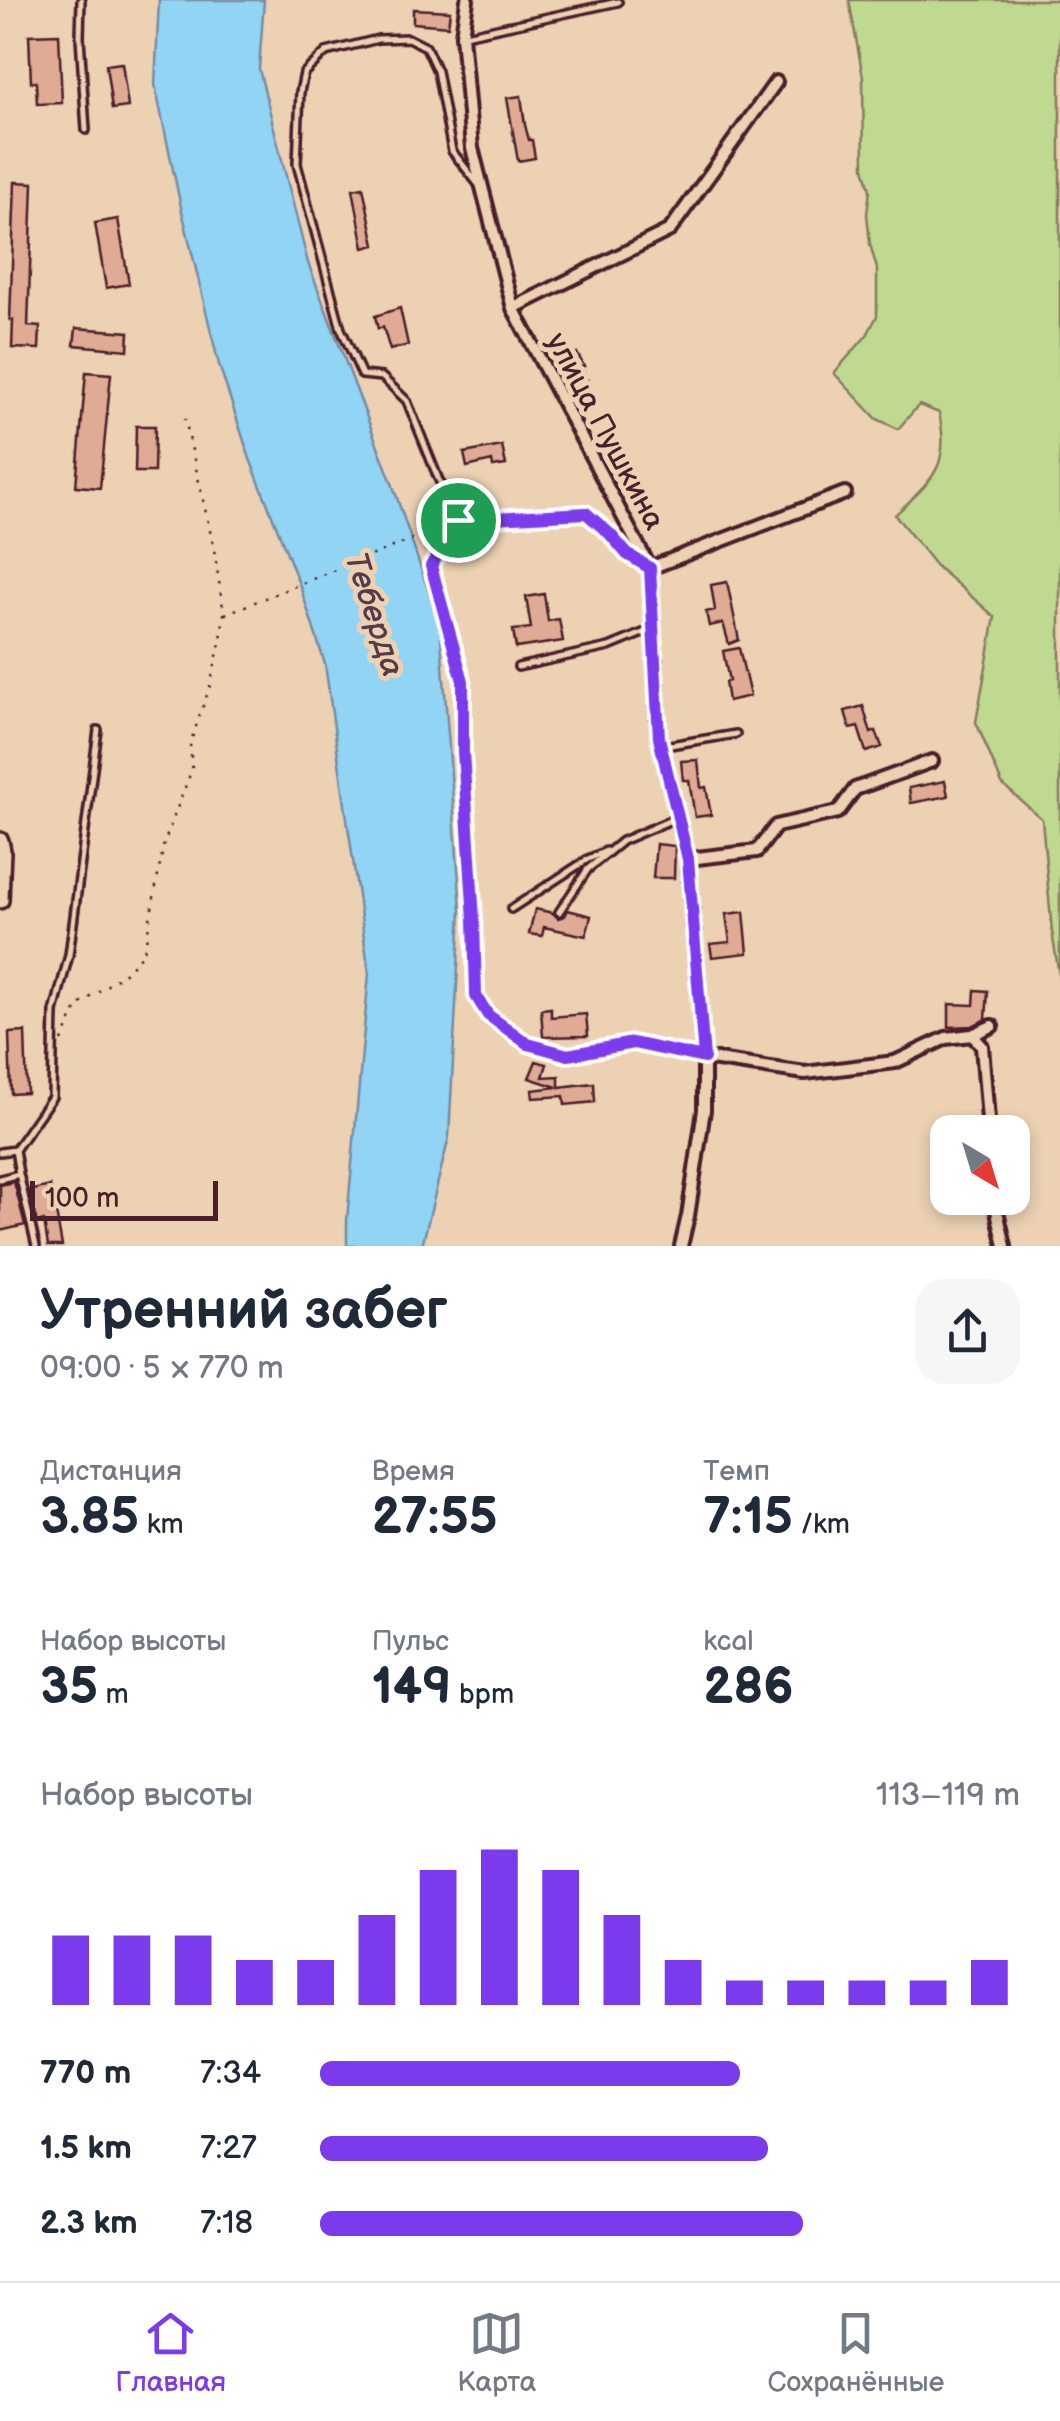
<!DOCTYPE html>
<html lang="ru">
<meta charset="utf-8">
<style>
body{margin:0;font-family:"Balsamiq Sans",sans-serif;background:#f6f6f7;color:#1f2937;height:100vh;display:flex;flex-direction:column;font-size:38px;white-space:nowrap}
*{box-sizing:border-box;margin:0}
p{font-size:32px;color:#747a83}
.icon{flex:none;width:55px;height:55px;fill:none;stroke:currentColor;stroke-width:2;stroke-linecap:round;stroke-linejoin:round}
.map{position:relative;height:1246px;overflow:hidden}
.drawer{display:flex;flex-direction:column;background:#fff;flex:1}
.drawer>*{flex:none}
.needle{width:65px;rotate:142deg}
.fabs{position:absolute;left:930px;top:1115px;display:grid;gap:20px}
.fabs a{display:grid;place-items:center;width:100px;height:100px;border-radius:20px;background:#fff;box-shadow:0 5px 15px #0003;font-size:50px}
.scale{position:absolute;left:30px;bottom:25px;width:188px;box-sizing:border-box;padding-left:10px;border:5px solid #4a1f2b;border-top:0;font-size:28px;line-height:35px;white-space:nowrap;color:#4a1f2b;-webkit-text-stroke:8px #ecd1b3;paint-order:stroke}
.pin{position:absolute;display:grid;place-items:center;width:85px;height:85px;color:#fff;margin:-42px;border:5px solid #fff;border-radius:50%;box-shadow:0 2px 10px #0007}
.round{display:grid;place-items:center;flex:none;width:105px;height:105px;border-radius:30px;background:#f6f6f7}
.head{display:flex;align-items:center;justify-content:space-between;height:170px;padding:0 40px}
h1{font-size:55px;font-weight:700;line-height:75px}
.figures{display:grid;grid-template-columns:repeat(3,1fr);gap:15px;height:170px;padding:10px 40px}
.figures div{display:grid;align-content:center}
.figures b{font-size:50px;font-weight:700}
.figures small{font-size:28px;font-weight:400}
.figures p{font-size:28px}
.chart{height:280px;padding:20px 40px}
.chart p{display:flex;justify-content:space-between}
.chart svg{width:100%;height:180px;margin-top:10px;stroke:#7c3aed;stroke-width:6}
ul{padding:0 40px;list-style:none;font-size:32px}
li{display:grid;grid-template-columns:160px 120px 1fr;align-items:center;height:75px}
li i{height:25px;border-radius:12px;background:#7c3aed}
.menu{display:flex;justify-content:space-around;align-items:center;height:140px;border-top:2px solid #e0e1e3;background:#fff;font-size:28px;color:#747a83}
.menu a{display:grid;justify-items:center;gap:5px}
.menu .current{color:#7c3aed}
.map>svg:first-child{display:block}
.green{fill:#c0d990;stroke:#857c5e;stroke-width:2.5}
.water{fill:#92d4f3;stroke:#758ca3;stroke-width:2.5}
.building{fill:#e0ab94;stroke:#4a1f2b;stroke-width:2.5}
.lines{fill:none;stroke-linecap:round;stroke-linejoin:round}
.service-casing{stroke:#4a1f2b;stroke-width:12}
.minor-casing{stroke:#4a1f2b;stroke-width:18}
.secondary-casing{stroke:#4a1f2b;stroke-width:22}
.path{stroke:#4a1f2b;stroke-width:2.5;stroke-dasharray:2.5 8;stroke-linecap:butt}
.service{stroke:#ecd1b3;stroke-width:5}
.minor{stroke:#ecd1b3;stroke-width:10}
.secondary{stroke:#ecd1b3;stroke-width:15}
.route-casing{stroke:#fff;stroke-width:20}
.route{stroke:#7c3aed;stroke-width:12}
.labels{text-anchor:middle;stroke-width:10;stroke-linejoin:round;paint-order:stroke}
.street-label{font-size:30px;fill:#4a1f2b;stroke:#ecd1b3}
.water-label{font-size:32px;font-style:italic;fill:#553a49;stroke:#ecd1b3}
</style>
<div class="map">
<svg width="1060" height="1246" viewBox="0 0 1060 1246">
<rect width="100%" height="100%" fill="#ecd1b3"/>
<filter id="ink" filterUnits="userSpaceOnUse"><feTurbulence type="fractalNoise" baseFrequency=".01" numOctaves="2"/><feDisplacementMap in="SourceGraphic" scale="20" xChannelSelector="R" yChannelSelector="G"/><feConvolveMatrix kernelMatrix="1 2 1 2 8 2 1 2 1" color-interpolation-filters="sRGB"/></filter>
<g filter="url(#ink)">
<!-- green -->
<path class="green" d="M849 0H1060V981L1052 932 1042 819 1002 784 976 722 995 617 936 566 895 515C932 480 951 467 939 413L919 405 898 429 877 419 834 373 867 335 877 316V269L870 244 867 214 870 190 864 167 863 77Z"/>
<!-- water -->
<path class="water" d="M159 0H264L259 69 308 263 392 483 440 625 461 910 449 1137 422 1246H347V1220L369 973 325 664 301 589 250 459 219 365 181 207 155 85Z"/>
<!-- building -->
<path class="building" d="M413 9 450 11 448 26 413 23Z
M59 34 62 103 37 104 36 82H31L29 35Z
M122 63 128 107 112 109 106 65Z
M521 96 525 125 529 140H532L535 158 518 161 507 98Z
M15 182 33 183 28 326 40 327 39 349 12 348 13 320H10Z
M363 187 375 245 364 248 353 189Z
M118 219 129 284 106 288 95 223Z
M400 308 408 345 390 350 383 327 378 329 375 316Z
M76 328 129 332 128 350 74 345Z
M577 353 584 366 581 367 588 381 571 390 557 363Z
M86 372 111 374 100 488 76 486Z
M136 426H155L154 472H135Z
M502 446 506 465 493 467 492 461 467 467 464 453Z
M727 582 739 640 729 644 723 623 709 626 706 612 715 610 711 585Z
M544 594 548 621 559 619 563 641 516 648 513 630 531 628 526 597Z
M739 648 750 696 728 701 725 682 729 681 723 651Z
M863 706 871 733 876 731 882 747 866 752 858 727 850 729 845 711Z
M698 760 701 788 706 787 711 815 695 817 689 780H683L681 761Z
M945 781 948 796 911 803 909 788Z
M656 844 675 846 674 878H653Z
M535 909 553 913 558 918 565 916 568 910 591 916 586 936 544 927 542 936 529 934Z
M744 912 748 953 712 957 710 944 730 942 726 914Z
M975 990 988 991 986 1019 972 1026 949 1027V1004L974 1005Z
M551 1008V1017L586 1014 588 1036 543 1037 541 1009Z
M25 1032 27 1093 11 1094 9 1033Z
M536 1061 547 1064 543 1077 559 1076V1087L594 1083 595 1102 565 1105 564 1096 533 1098 532 1090 557 1087 529 1078Z
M14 1182 25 1225 0 1231V1185Z
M50 1186 57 1218 62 1246H48L44 1221 37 1223 29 1191Z"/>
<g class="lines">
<defs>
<path id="service" d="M81 0 80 37 86 130
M465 35 618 2
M478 184 452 151 437 71 426 47 408 38 378 39 326 52 304 73 300 92 297 164 341 329 362 375 382 377 407 401 438 478 458 520 431 566 463 681V752L474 920 476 996 487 1015 528 1044 568 1055 633 1043 701 1057
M458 520 586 513C605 530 622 551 645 565
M518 667 609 647 650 630
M664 746 736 734
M511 909 588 859 606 851
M559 912 588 869 622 841 678 817
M0 1152 15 1150
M19 1174 15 1150 52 1097 54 1012 69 955 98 730
M0 1179 19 1174 36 1246"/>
<path id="minor" d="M467 0 462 35 472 148 513 308 650 568 659 738 688 859 704 1058V1110L688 1216 681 1246
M513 308 670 230 776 82
M650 568 845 493
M688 859 757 851 776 826 838 812 855 789 932 761
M972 1035 992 1026
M704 1058 805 1073 895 1062 946 1038 972 1035 982 1046 989 1132
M994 1198 1005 1246"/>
<path id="secondary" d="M0 841 2 851 0 900"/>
</defs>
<!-- service casing -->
<use href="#service" class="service-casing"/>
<!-- minor casing -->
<use href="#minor" class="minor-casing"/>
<!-- secondary casing -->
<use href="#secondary" class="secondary-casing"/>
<!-- path -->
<path class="path" d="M225 614 445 526
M62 1041 78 1006 126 972 144 952 164 843 192 769 190 744 210 686 221 639 224 614 214 549 185 419"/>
<!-- service -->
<use href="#service" class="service"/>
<!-- minor -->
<use href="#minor" class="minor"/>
<!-- secondary -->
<use href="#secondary" class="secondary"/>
</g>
</g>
<g class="lines" filter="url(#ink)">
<defs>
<path id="route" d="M586 513 610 534 627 554 650 568 659 738 688 859 704 1058 633 1043 568 1055 528 1044 488 1015 476 996 474 920 463 752V681L431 566 458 520Z"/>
</defs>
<!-- route casing -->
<use href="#route" class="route-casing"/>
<!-- route -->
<use href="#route" class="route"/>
</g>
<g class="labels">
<!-- street labels -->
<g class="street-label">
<text transform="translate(606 431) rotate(62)" y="10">улица Пушкина</text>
</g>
<!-- water labels -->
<g class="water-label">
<text transform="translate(375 614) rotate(72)" y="11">Теберда</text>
</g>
</g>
</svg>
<div class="fabs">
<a><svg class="needle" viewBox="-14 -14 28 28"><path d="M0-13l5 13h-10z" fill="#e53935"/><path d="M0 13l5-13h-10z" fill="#747a83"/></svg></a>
</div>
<div class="scale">100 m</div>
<div class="pin" style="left:458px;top:520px;background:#1e9e55"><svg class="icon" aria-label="arrive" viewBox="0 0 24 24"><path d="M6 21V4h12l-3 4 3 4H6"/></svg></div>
</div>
<section class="drawer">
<div class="head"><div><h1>Утренний забег</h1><p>09:00 · 5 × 770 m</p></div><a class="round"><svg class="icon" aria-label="share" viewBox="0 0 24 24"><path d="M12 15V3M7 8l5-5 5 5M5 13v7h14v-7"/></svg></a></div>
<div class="figures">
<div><p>Дистанция</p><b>3.85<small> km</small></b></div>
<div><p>Время</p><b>27:55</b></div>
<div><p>Темп</p><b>7:15<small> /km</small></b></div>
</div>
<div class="figures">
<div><p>Набор высоты</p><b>35<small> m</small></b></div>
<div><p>Пульс</p><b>149<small> bpm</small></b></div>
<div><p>kcal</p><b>286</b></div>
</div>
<div class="chart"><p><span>Набор высоты</span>113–119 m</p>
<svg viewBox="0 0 160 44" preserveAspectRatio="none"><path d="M5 44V27M15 44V27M25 44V27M35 44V33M45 44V33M55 44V22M65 44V11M75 44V6M85 44V11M95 44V22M105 44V33M115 44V38M125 44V38M135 44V38M145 44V38M155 44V33"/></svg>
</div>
<ul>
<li><b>770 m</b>7:34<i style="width:60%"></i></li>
<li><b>1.5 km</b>7:27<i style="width:64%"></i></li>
<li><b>2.3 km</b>7:18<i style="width:69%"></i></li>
</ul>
</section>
<nav class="menu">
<a class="current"><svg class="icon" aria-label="home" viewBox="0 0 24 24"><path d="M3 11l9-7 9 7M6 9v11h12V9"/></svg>Главная</a>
<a><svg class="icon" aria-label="map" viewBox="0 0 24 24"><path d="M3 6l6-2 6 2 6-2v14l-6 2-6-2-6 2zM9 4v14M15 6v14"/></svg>Карта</a>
<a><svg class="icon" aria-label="saved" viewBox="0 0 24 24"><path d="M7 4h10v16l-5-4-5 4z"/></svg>Сохранённые</a>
</nav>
